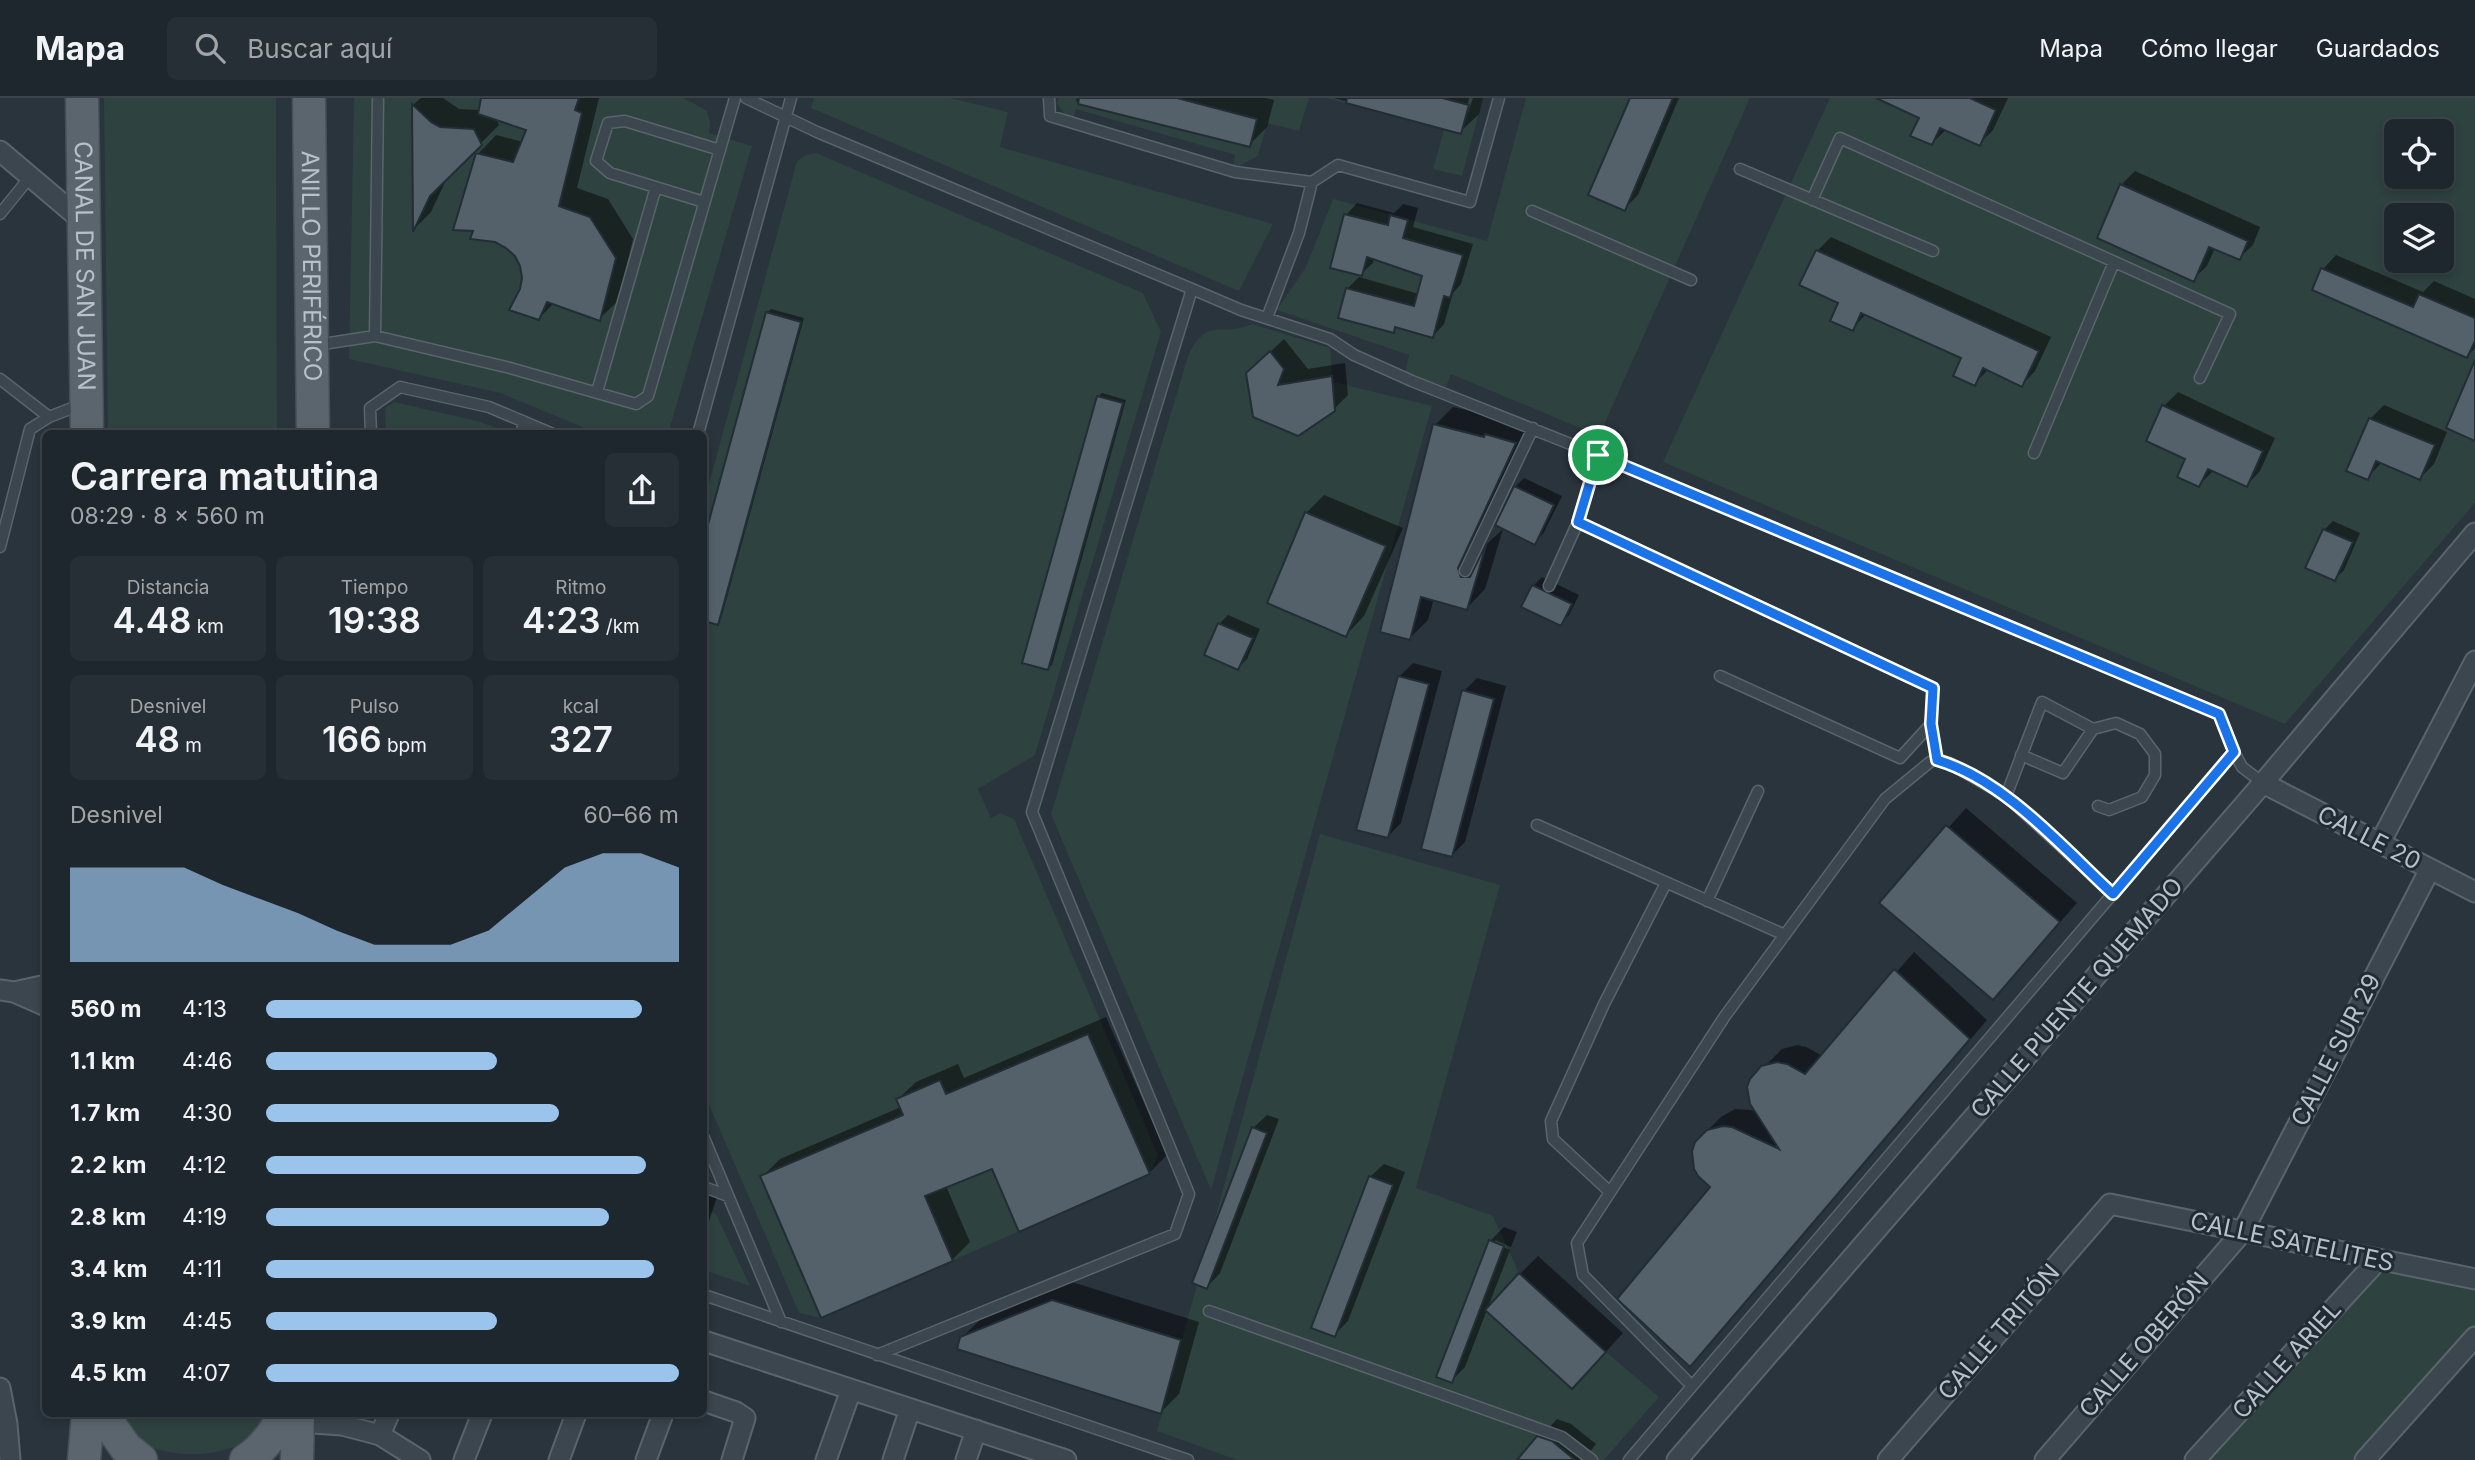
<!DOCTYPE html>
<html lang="es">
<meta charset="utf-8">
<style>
body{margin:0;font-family:Inter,sans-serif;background:#272f36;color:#f1f3f6;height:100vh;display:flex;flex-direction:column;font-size:26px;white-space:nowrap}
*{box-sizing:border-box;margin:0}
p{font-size:23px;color:#a1a5aa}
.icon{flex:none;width:38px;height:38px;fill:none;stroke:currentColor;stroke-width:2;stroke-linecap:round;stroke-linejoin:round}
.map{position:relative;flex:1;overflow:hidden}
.details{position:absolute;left:42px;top:332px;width:665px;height:987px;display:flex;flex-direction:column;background:#1f272e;border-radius:10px;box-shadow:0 4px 10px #0003,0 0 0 2px #3c444a}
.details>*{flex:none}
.buttons{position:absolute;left:2384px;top:21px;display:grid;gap:14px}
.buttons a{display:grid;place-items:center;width:70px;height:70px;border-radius:10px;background:#1f272e;box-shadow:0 4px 10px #0003,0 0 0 2px #3c444a;font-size:35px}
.pin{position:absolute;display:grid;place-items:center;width:60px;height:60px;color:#fff;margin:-30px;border:4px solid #fff;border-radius:50%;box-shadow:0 2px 7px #0007}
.round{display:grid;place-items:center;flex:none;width:74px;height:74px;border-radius:10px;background:#272f36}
.head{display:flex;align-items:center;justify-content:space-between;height:119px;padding:0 28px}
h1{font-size:38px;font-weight:600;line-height:52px}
.stats{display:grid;grid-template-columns:repeat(3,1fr);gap:10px;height:119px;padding:7px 28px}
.stats div{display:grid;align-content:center;border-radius:10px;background:#272f36;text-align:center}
.stats b{font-size:35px;font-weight:600}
.stats small{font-size:19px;font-weight:400}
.stats p{font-size:19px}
.chart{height:196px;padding:14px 28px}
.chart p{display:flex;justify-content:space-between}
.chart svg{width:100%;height:126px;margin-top:7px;fill:#9ac4ec;opacity:.7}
ul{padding:0 28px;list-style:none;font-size:23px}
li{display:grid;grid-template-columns:112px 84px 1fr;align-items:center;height:52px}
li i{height:18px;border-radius:9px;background:#9ac4ec}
header{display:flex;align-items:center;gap:42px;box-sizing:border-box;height:98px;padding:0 35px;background:#1f272e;border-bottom:2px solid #3c444a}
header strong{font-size:33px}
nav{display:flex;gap:38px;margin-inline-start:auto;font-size:24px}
.search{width:490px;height:63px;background:#272f36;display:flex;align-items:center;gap:18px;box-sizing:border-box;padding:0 24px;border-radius:10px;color:#a1a5aa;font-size:26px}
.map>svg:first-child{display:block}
.green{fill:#2e4240;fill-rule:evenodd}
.shadow{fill:#0007}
.building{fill:#54616a;stroke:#232d35;stroke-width:2}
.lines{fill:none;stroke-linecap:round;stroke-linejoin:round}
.lane-casing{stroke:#5a646b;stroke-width:13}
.street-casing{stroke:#5a646b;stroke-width:23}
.primary-casing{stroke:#464f57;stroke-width:35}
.lane{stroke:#3c464e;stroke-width:10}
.street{stroke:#3c464e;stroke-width:19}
.primary{stroke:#5b656d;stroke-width:32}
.route-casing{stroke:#fff;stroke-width:14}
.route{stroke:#1a73e8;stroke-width:9}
.labels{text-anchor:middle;stroke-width:6;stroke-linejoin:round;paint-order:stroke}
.street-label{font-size:24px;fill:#b9c1c8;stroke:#212b33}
</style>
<header>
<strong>Mapa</strong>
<div class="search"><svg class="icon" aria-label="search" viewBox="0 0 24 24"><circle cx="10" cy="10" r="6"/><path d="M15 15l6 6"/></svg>Buscar aquí</div>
<nav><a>Mapa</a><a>Cómo llegar</a><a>Guardados</a></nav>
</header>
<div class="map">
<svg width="2475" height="1362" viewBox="0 0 2475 1362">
<rect width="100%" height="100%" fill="#29343d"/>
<!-- green -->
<path class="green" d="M104 0H276L277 336H108Z
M354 0H684L707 13 710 24 709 35 752 48 668 336H599L500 295 349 261Z
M814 0H950L1008 14 1000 49 1273 126 1239 193 811 10Z
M1059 0H1309L1299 33 1267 25 1258 58 1233 71 1235 57 1076 11 1071 26 1057 5Z
M1327 0H1483L1462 78 1433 71 1444 32Z
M1526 0H1750L1599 338 1451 276 1446 289 1405 275 1409 257 1277 212 1306 169 1333 101 1487 143Z
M1830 0H2475V405L2285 626 1663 364ZM2396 33H2441V79H2396ZM2396 117H2441V163H2396Z
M816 55 1143 195 1161 234 1035 657 978 691 991 720 1000 715 1014 721 1158 1057 1150 1076 821 1220 799 1215 704 995V404L797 63 806 57Z
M1252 226 1330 250 1333 284 1432 308 1211 1092 1051 716 1188 258C1208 217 1220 240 1252 226Z
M394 304 477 323 514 336H386L385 310Z
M1320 736 1500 787 1416 1090 1493 1118 1519 1175 1606 1254 1659 1299 1604 1362H1237L1157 1333Z
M704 1111 716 1116 750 1188 704 1172Z
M2365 1169 2475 1193V1251L2368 1362H2198Z
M116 1316H269C265 1323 260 1333 254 1339 218 1362 167 1362 130 1339 124 1333 120 1323 116 1316Z"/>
<!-- shadow -->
<path class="shadow" d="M421 0H443L459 11 480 12 483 0H599L577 90 608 101 633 141 618 203 599 221 555 204 539 220 522 191 524 180 522 168 516 157 507 148 495 143 478 56 496 37 523 44 528 31 496 20 499 27 448 78 431 114 415 130 413 7Z
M1077 0H1265L1274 2 1267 29 1249 47 1076 3Z
M1334 0H1469L1465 15H1468L1473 0H1483L1479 16 1460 34Z
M1632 0H1679L1638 97 1624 111Z
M1882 0H2008L1993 32 1979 46 1947 31 1932 45 1921 19Z
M2135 73 2260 129 2253 147 2239 160 2215 150 2207 168 2193 181 2121 87Z
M1357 105 1394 115 1403 106 1418 110 1413 129 1473 146 1461 186 1453 195 1444 226 1433 238 1399 228 1393 233 1347 191 1359 179 1419 196 1424 177 1374 159 1373 165 1361 176 1346 117Z
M1831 139 2051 239 2035 273 2022 287 1989 271 1974 286 1963 259 1866 216 1852 231 1817 153Z
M2336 157 2423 194 2434 183 2475 201V250L2467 258 2323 171Z
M771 211 804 220 721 521 718 525 704 521V448L767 215Z
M1284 241 1308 271 1345 265 1348 297 1334 311 1248 275Z
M2178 294 2275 340 2260 373 2247 387 2213 373 2199 387 2164 308Z
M1102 295 1126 302 1052 567 1048 570 1098 299Z
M2384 307 2447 334 2434 366 2420 380 2382 364 2367 380 2370 321Z
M1453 309 1533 327 1476 451 1480 463 1488 445 1503 431 1485 491 1467 510 1434 500 1428 522 1410 540 1435 327Z
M1524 380 1562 398 1543 436 1534 445 1515 389Z
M1324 397 1403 430 1364 518 1346 537 1306 415Z
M2333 423 2360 435 2344 472 2335 481 2324 432Z
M1542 479 1579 497 1569 517 1560 526 1533 488Z
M1228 517 1260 531 1247 561 1238 570 1219 526Z
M1413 565 1442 573 1401 725 1388 738 1399 579Z
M1477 580 1506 588 1465 744 1452 757 1464 593Z
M1966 710 2077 805 1993 900 1881 805Z
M1914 854 1987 922 1708 1249 1690 1267 1713 1089 1702 1038 1721 1019 1735 1011 1751 1012 1757 1014 1763 970 1782 951 1797 947 1806 949 1823 958Z
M1106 919 1167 1057 1149 1075 992 1068 946 1088 970 1144 952 1162 762 1079 780 1061 901 1009 898 1001 916 984 958 966 964 980Z
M1267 1017 1279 1021 1220 1175 1207 1189 1253 1030Z
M1384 1066 1405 1074 1348 1223 1334 1237 1370 1079Z
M704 1087 719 1093 704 1138Z
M1504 1129 1517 1134 1511 1149 1495 1142V1146L1510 1152 1465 1269 1451 1283 1490 1143Z
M1538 1158 1623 1235 1590 1271 1520 1176Z
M1072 1184 1199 1224 1179 1296 1161 1314 961 1240 980 1222Z
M1557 1321 1571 1326 1596 1346 1584 1362H1519Z"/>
<!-- building -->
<path class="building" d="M481 0H579L575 12 582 15 559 108 590 119 616 160 600 223 547 204 539 222 509 212 520 191 522 180 520 168 515 158 506 150 495 144 470 141 473 133 453 132 476 55 513 64 526 32 478 16Z
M1079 0H1177L1257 21 1250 49 1078 6Z
M1347 0H1442L1469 7 1461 36 1346 5Z
M1630 0H1673L1625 113 1588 97Z
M1876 0H1970L1996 12 1980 48 1940 30 1932 47 1910 38 1919 20Z
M412 6 431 24 440 29 474 31 482 47 430 98 413 134Z
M2120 86 2248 143 2240 162 2209 149 2194 184 2097 140Z
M1344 116 1388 127 1390 117 1408 122 1403 140 1463 157 1450 200 1444 198 1433 240 1395 229 1394 235 1338 220 1346 190 1414 208 1422 178 1367 159 1362 178 1330 170Z
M1816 152 2039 253 2022 289 1983 270 1975 288 1953 278 1961 260 1861 215 1853 233 1830 223 1838 205 1799 187Z
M2321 170 2413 209 2419 196 2475 220V243L2467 260 2312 192Z
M766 214 801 224 718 527 704 523V441Z
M1270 253 1284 271 1278 287 1332 278 1335 313 1298 338 1253 319 1246 275Z
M2475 262V343L2446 330Z
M1097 298 1123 305 1048 572 1022 565Z
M2162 307 2263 353 2247 389 2208 371 2199 389 2177 379 2185 361 2146 343Z
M2369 320 2435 347 2420 382 2376 363 2368 382 2346 373Z
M1433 326 1484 339 1485 336 1516 345 1458 470 1461 479H1470L1487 444 1467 512 1421 499 1410 542 1380 534Z
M1514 388 1554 407 1535 447 1495 427Z
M1305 414 1386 448 1346 539 1267 505Z
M2323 431 2353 444 2335 483 2305 470Z
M1532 487 1572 506 1561 528 1521 509Z
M1218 525 1253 540 1238 572 1204 557Z
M1398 578 1429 586 1388 740 1356 732Z
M1462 592 1494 601 1452 759 1421 751Z
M1946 727 2060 824 1993 902 1879 805Z
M1894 871 1970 941 1690 1269 1617 1201 1710 1089 1698 1078 1694 1071 1692 1053 1695 1044 1707 1032 1723 1028 1732 1029 1779 1051 1750 1006 1747 989 1750 981 1761 968 1777 964 1787 966 1805 976Z
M1088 936 1150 1076 1019 1134 992 1071 925 1098 953 1163 821 1220 760 1078 903 1017 896 1001 940 982 946 996Z
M1252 1029 1267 1035 1207 1191 1192 1185Z
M1369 1078 1393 1087 1335 1239 1311 1230Z
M1489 1142 1504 1148 1452 1285 1436 1279Z
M1519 1175 1606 1254 1572 1291 1485 1212Z
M1052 1202 1181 1242 1161 1316 957 1251 960 1239Z
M1537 1338 1552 1343 1575 1362H1517Z"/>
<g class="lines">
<defs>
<path id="lane" d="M378 0 375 238 510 270 636 306 648 298 735 0
M746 0 817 34 1192 191 1241 212 1330 241 1354 257 1412 283 1598 357 2219 616 2234 654 1629 1362
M1049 0 1050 18 1235 74 1312 84 1338 67 1470 104 1499 0
M1740 71 1933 153
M1812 102 1840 40 2230 216 2200 280
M704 104 610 75 596 63 608 25 625 23 720 52
M1532 113 1691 182
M0 116 30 79
M1267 220 1299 135 1312 84
M316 247 375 238
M0 281 49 319
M597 294 656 89
M371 336 370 310 400 289 489 309 553 336
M521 336 524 324
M698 336 791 0
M2034 355 2114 164
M1578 424 1933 590 1931 626 1937 661
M0 449 30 331 49 319 80 307
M1465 473 1533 330
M1549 488 1578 424 1598 357
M1720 578 1900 660 1931 626
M2234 654 2242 669 2263 685
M2021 657 2063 675 2093 631
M2006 698 2042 604 2093 631 2116 625 2140 636 2155 656V677L2142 699 2109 712 2098 708
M1537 727 1785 837
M1707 803 1758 693
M704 1040 781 1224
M704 1089 728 1098
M1610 1094 1553 1041 1551 1023 1604 906 1666 785
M704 1197 1188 1362
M1209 1213 1562 1339 1592 1362
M877 1257 1175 1136 1189 1096 1032 714 1192 191
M1692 1288 1583 1177 1577 1145 1725 918 1885 701 1930 664 1937 661 1949 665 2006 698 2113 796"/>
<path id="street" d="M0 53 85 125
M2263 685 2475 794
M2380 745 2475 563
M0 892 14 894 46 908
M14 894 46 887
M704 1243 1066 1362
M0 1290 7 1326 10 1362
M704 1303 736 1314 745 1320 732 1362
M298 1324 342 1327 380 1337 420 1362
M380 1337 389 1316
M464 1362 482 1316
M559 1362 576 1316
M646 1362 663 1316
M826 1362 851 1292
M893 1362 910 1311
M966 1362 976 1332
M1677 1362 2263 685 2475 435
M1888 1362 2110 1106 2475 1181
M2045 1362 2243 1133 2430 771
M2195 1362 2378 1162
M2365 1362 2475 1239"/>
<g id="primary">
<path id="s1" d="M82 0 87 336"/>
<path id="s2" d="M309 0 313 336"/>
<path d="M102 1316 126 1350 141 1362"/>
<path d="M84 1362 88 1316"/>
<path d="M246 1362C262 1353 276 1332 285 1316"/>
<path d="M297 1362 298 1316"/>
</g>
</defs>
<!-- lane casing -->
<use href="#lane" class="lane-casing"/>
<!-- street casing -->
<use href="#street" class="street-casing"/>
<!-- primary casing -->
<use href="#primary" class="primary-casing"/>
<!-- lane -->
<use href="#lane" class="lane"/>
<!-- street -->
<use href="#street" class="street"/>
<!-- primary -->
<use href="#primary" class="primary"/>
</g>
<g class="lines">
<defs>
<path id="route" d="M1598 357 2219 616 2234 654 2113 796C2062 749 2005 682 1937 662L1931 626 1933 590 1578 424Z"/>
</defs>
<!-- route casing -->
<use href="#route" class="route-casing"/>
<!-- route -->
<use href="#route" class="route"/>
</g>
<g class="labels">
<!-- street labels -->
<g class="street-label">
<text dy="8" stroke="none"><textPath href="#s1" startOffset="168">CANAL DE SAN JUAN</textPath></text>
<text dy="8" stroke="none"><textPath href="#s2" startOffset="168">ANILLO PERIFÉRICO</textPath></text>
<text transform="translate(2369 740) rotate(27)" y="8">CALLE 20</text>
<text transform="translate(2077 900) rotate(-49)" y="8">CALLE PUENTE QUEMADO</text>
<text transform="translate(2336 952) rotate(-63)" y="8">CALLE SUR 29</text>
<text transform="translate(2292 1144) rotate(12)" y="8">CALLE SATELITES</text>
<text transform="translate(1999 1234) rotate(-49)" y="8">CALLE TRITÓN</text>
<text transform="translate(2144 1247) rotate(-49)" y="8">CALLE OBERÓN</text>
<text transform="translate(2287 1262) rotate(-48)" y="8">CALLE ARIEL</text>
</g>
</g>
</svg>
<div class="buttons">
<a><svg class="icon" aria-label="locate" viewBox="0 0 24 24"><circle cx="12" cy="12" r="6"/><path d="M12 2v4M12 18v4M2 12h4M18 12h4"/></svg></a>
<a><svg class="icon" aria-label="layers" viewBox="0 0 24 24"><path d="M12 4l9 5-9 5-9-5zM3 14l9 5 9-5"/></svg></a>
</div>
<div class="pin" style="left:1598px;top:357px;background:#1e9e55"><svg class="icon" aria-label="arrive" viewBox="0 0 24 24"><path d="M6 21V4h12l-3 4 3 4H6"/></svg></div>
<section class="details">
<div class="head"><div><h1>Carrera matutina</h1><p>08:29 · 8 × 560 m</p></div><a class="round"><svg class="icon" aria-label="share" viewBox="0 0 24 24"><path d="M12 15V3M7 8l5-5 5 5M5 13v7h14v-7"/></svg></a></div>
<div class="stats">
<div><p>Distancia</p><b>4.48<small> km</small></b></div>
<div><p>Tiempo</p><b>19:38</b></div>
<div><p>Ritmo</p><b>4:23<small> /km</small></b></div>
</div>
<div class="stats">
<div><p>Desnivel</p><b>48<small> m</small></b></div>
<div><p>Pulso</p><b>166<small> bpm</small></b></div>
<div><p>kcal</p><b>327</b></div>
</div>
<div class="chart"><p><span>Desnivel</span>60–66 m</p>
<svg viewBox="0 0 160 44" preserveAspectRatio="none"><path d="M0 44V11L10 11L20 11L30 11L40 17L50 22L60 27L70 33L80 38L90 38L100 38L110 33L120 22L130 11L140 6L150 6L160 11V44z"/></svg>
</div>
<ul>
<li><b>560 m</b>4:13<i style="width:91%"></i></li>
<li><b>1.1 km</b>4:46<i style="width:56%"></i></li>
<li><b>1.7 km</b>4:30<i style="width:71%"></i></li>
<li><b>2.2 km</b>4:12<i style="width:92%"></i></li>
<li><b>2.8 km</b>4:19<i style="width:83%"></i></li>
<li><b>3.4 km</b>4:11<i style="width:94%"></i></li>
<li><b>3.9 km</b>4:45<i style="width:56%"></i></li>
<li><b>4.5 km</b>4:07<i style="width:100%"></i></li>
</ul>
</section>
</div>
